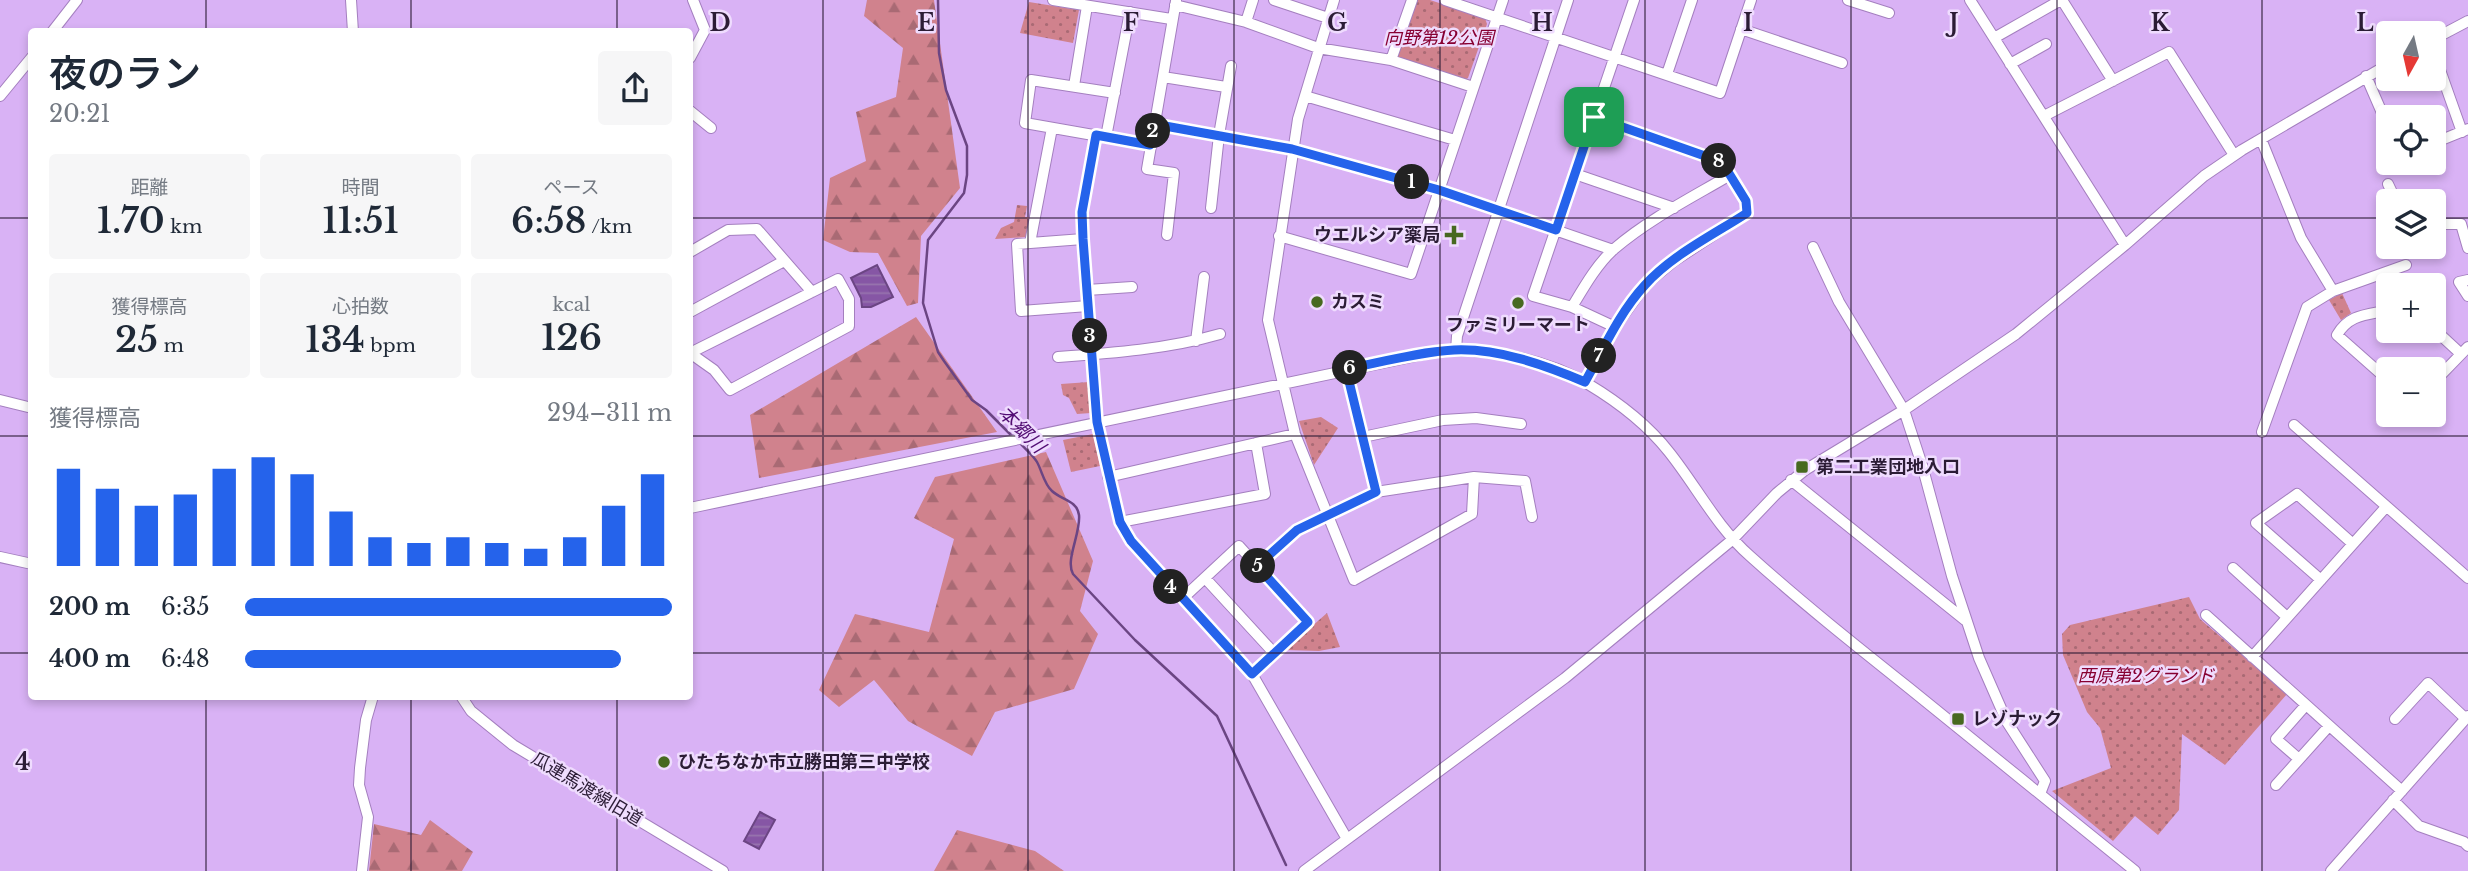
<!DOCTYPE html>
<html lang="ja">
<meta charset="utf-8">
<style>
body{margin:0;font-family:"Libre Baskerville","Noto Sans JP",serif;background:#f6f6f7;color:#1f2937;height:100vh;display:flex;flex-direction:column;font-size:26px;white-space:nowrap}
*{box-sizing:border-box;margin:0}
p{font-size:23px;color:#747a83}
.icon{flex:none;width:38px;height:38px;fill:none;stroke:currentColor;stroke-width:2;stroke-linecap:round;stroke-linejoin:round}
.map{position:relative;flex:1;overflow:hidden}
.details{position:absolute;left:28px;top:28px;width:665px;height:672px;display:flex;flex-direction:column;background:#fff;border-radius:7px;box-shadow:0 4px 10px #0003}
.details>*{flex:none}
.needle{width:46px;rotate:188deg}
.controls{position:absolute;left:2376px;top:21px;display:grid;gap:14px}
.controls a{display:grid;place-items:center;width:70px;height:70px;border-radius:7px;background:#fff;box-shadow:0 4px 10px #0003;font-size:35px}
.pin{position:absolute;display:grid;place-items:center;width:60px;height:60px;color:#fff;margin:-30px;border-radius:14px;box-shadow:0 4px 10px #0006}
.km{position:absolute;width:35px;height:35px;margin:-18px;border-radius:50%;background:#222;color:#fff;font-size:19px;line-height:35px;text-align:center}
.round{display:grid;place-items:center;flex:none;width:74px;height:74px;border-radius:7px;background:#f6f6f7}
.overview{display:flex;align-items:center;justify-content:space-between;height:119px;padding:0 21px}
h1{font-size:38px;font-weight:600;line-height:52px}
.metrics{display:grid;grid-template-columns:repeat(3,1fr);gap:10px;height:119px;padding:7px 21px}
.metrics div{display:grid;align-content:center;border-radius:7px;background:#f6f6f7;text-align:center}
.metrics b{font-size:35px;font-weight:600}
.metrics small{font-size:19px;font-weight:400}
.metrics p{font-size:19px}
.chart{height:196px;padding:14px 21px}
.chart p{display:flex;justify-content:space-between}
.chart svg{width:100%;height:126px;margin-top:7px;stroke:#2563eb;stroke-width:6}
ul{padding:0 21px;list-style:none;font-size:23px}
li{display:grid;grid-template-columns:112px 84px 1fr;align-items:center;height:52px}
li i{height:18px;border-radius:9px;background:#2563eb}
.map>svg:first-child{display:block}
.forest{fill:url(#forest-firs)}
.park{fill:url(#park-dots)}
.water{fill:url(#water-rules);stroke:#6b4583;stroke-width:2}
.lines{fill:none;stroke-linecap:round;stroke-linejoin:round}
.stream{stroke:#6b4583;stroke-width:2.5}
.minor-casing{stroke:#a47fbf;stroke-width:12}
.minor{stroke:#fff;stroke-width:10}
.route-casing{stroke:#fff;stroke-width:14}
.route{stroke:#2563eb;stroke-width:9}
.grid{fill:none;stroke:#2b1c35;stroke-width:2;stroke-opacity:0.55}
.poi-dot{fill:#476920;stroke:#efdcfe;stroke-width:2.5}
.labels{text-anchor:middle;stroke-width:5;stroke-linejoin:round;paint-order:stroke}
.park-label{font-size:18px;font-style:italic;fill:#870032;stroke:#efdcfe}
.poi-label{font-size:18px;font-weight:bold;fill:#2b1c35;stroke:#efdcfe;text-anchor:start}
.street-label{font-size:18px;fill:#2b1c35;stroke:#efdcfe}
.water-label{font-size:19px;font-style:italic;fill:#520d73;stroke:#efdcfe}
.grid-label{font-size:23px;text-anchor:middle;font-weight:bold;fill:#2b1c35;stroke:#efdcfe;stroke-width:5;stroke-linejoin:round;paint-order:stroke}
</style>
<div class="map">
<svg width="2468" height="871" viewBox="0 0 2468 871">
<defs>
<pattern id="forest-firs" width="22" height="20" patternUnits="userSpaceOnUse" patternTransform="scale(1.75)"><rect width="22" height="20" fill="#d0828d"/><path d="M5 1l3.5 6h-7zM16 11l3.5 6h-7z" fill="#a96a74"/></pattern>
<pattern id="park-dots" width="8" height="8" patternUnits="userSpaceOnUse" patternTransform="scale(1.75)"><rect width="8" height="8" fill="#d0828d"/><path d="M2 2h.1M6 6h.1" fill="none" stroke="#a96a74" stroke-width="1.8" stroke-linecap="round"/></pattern>
<pattern id="water-rules" width="6" height="5" patternUnits="userSpaceOnUse" patternTransform="scale(1.75)"><rect width="6" height="5" fill="#8656a5"/><path d="M0 2.5h6" fill="none" stroke="#9774ae"/></pattern>
</defs>
<rect width="100%" height="100%" fill="#d9b2f5"/>
<!-- forest -->
<path class="forest" d="M867 0H934L960 188 921 236 918 303 907 306 878 253 850 252 823 240 830 178 866 161 856 112 896 97 903 48 864 16Z
M916 317 997 432 759 478 750 415Z
M1046 452 1093 561 1080 611 1098 634 1074 689 995 712 972 756 908 721 874 680 839 707 819 690 855 614 929 632 954 539 914 518 935 477Z
M430 820 473 852 462 871H369L374 824 421 835Z
M957 830 1035 851 1064 871H934Z"/>
<!-- park -->
<path class="park" d="M1415 0H1430L1485 18 1487 24 1468 78 1463 81 1399 59 1396 53Z
M1029 2 1079 10 1073 43 1020 33Z
M1017 205 1027 206 1025 217H1031L1027 237 995 239 1001 228 1014 222Z
M2342 293 2351 313 2341 320 2329 300Z
M1089 382 1091 413 1077 414 1069 398 1063 395 1061 384Z
M1321 417 1338 428 1314 465 1299 421Z
M1093 434 1100 466 1071 472 1063 440Z
M2189 597 2200 619 2287 694 2225 765 2182 734 2179 810 2158 835 2135 816 2113 841 2052 791 2111 768 2100 728 2087 712 2063 655 2062 634 2070 625Z
M1327 613 1340 647 1319 651 1285 650Z"/>
<!-- water -->
<path class="water" d="M877 265 893 297 871 307H862L861 298 851 278Z
M760 812 775 820 759 849 744 841Z"/>
<g class="lines">
<!-- stream -->
<path class="stream" d="M938 0 939 53 946 90 967 146V175L964 193 928 240 923 303 938 352 944 361 972 400 986 410 1014 438
M1019 442C1025 449 1033 455 1037 462 1042 471 1044 484 1052 491 1061 500 1077 500 1079 515 1081 533 1065 560 1073 574L1135 640 1217 716 1286 865"/>
<defs>
<path id="minor" d="M351 0 353 32
M1053 0 1171 19
M1274 0 1328 18
M1334 0 1298 119 1268 320 1295 434 1354 580 1472 514 1474 477
M1445 0 1720 93 1751 0
M1848 0 1889 13
M1970 0 2125 245
M2062 0 2113 81
M1175 5 1246 22 1318 48 1391 60 1473 87
M1246 22 1253 0
M1741 29 1842 63
M52 32 77 0
M1994 38 2061 0
M2434 39 2468 21
M2434 53 2462 132
M690 58 705 30 693 0
M1391 60 1412 0
M2010 64 2046 44
M1667 74 1692 0
M2366 76 2389 129
M1163 77 1226 87
M1074 86 1087 6
M1115 93 1031 80 1025 123 1150 145
M0 96 32 57
M1305 96 1455 140
M690 111 711 128
M2044 116 2169 52 2234 155
M1594 117 1722 162 1746 201 1747 213 1674 261 1645 285 1615 327 1572 307 1533 296 1634 0
M1154 124 1292 149 1439 190 1613 250
M1096 135 1082 212 1083 239 1097 422 1120 522 1131 541 1252 674 1347 839
M1106 137 1130 12
M2261 139 2301 238 2333 291 2406 265
M2434 143 2468 129
M1575 174 1674 208
M2388 184 2396 201
M1211 208 1219 135 1231 66
M2434 224H2461L2468 248
M1167 235 1174 173 1147 169 1176 1
M1279 236 1411 274 1503 0
M1083 239 1017 244 1021 311 1088 306
M1030 243 1052 128
M1813 247 1839 302 1904 410 1922 465 1952 576 1979 658 2007 722 2045 781 2040 794
M690 252 728 230 757 229 812 292
M2468 280 2459 282 2468 296
M1087 290 1132 287
M1572 307C1584 287 1597 264 1614 249 1649 219 1691 198 1730 175
M2389 310C2367 315 2349 314 2337 335L2389 381
M690 312 784 261
M2434 329 2461 354
M1196 341 1204 277
M1456 350 1457 336 1568 0
M690 353 714 370 730 390 849 326V299L838 279 690 353
M1058 357C1113 353 1168 349 1220 334
M1346 369 1376 492
M1585 382 1615 327
M2434 382 2468 347
M0 400 32 408
M2294 425 2468 578
M2262 432 2307 307 2333 291
M1363 437 1443 420 1476 418 1521 424
M1108 477 1295 434
M1791 480 1965 620
M690 508 1435 352C1484 347 1545 358 1588 384 1618 402 1647 424 1669 452 1697 487 1716 526 1750 556 1801 602 1855 645 1909 688 1984 749 2060 810 2135 871
M1120 522 1265 494 1256 443
M0 557 32 564
M1257 566 1297 530 1376 492 1474 477 1525 481 1532 517
M2233 568 2287 617
M1205 578 1274 653
M2321 580 2256 523 2297 494 2353 544
M1182 599 1239 546 1308 622 1252 674
M2206 615 2402 791
M2252 657 2386 507
M461 696 471 711 513 745 723 871
M2395 719 2428 683 2466 719
M2299 759 2276 739 2306 705
M2276 785 2329 726
M2393 800 2419 826 2464 842 2468 846
M362 871 368 817 359 785 360 768 366 720 373 696
M1304 871 1565 678 1732 540 1777 493 1805 470 1904 410 2016 334 2125 245 2204 176 2242 150 2389 64
M2331 871 2468 716"/>
</defs>
<!-- minor casing -->
<use href="#minor" class="minor-casing"/>
<!-- minor -->
<use href="#minor" class="minor"/>
</g>
<g class="lines">
<defs>
<path id="route" d="M1594 117 1722 162 1746 201 1747 213C1713 235 1672 255 1645 285 1619 313 1603 350 1585 382 1545 365 1498 348 1454 350 1418 352 1382 362 1346 369L1376 492 1297 530 1257 566 1308 622 1252 674 1131 541 1120 522 1097 422 1083 239 1082 212 1096 135 1150 145 1154 124 1292 149 1439 190 1556 230Z"/>
</defs>
<!-- route casing -->
<use href="#route" class="route-casing"/>
<!-- route -->
<use href="#route" class="route"/>
</g>
<!-- grid -->
<path class="grid" d="M206 0V32M411 0V32M617 0V32M823 0V871M1028 0V871M1234 0V871M1440 0V871M1645 0V871M1851 0V871M2057 0V871M2262 0V871M0 218H32M690 218H2389M2434 218H2468M0 436H32M690 436H2468M0 653H32M690 653H2468M206 696V871M411 696V871M617 696V871"/>
<!-- markers -->
<g class="poi-dot">
<path d="M1450.5 224.5h7v7h7v7h-7v7h-7v-7h-7v-7h7z"/>
<circle cx="1317" cy="302" r="7"/>
<circle cx="1518" cy="303" r="7"/>
<rect x="1795" y="460" width="14" height="14" rx="3.5"/>
<rect x="1951" y="712" width="14" height="14" rx="3.5"/>
<circle cx="664" cy="762" r="7"/>
</g>
<g class="labels">
<!-- park labels -->
<g class="park-label">
<text x="1439" y="44">向野第12公園</text>
<text x="2146" y="682">西原第2グランド</text>
</g>
<!-- poi labels -->
<g class="poi-label">
<text x="1440" y="241" text-anchor="end">ウエルシア薬局</text>
<text x="1331" y="308">カスミ</text>
<text x="1518" y="331" text-anchor="middle">ファミリーマート</text>
<text x="1816" y="473">第二工業団地入口</text>
<text x="1972" y="725">レゾナック</text>
<text x="678" y="768">ひたちなか市立勝田第三中学校</text>
</g>
<!-- street labels -->
<g class="street-label">
<text transform="translate(587 789) rotate(31)" y="6">瓜連馬渡線旧道</text>
</g>
<!-- water labels -->
<g class="water-label">
<text transform="translate(1022 429) rotate(45)" y="7">本郷川</text>
</g>
</g>
<g class="grid-label">
<text x="720" y="31">D</text>
<text x="926" y="31">E</text>
<text x="1131" y="31">F</text>
<text x="1337" y="31">G</text>
<text x="1542" y="31">H</text>
<text x="1748" y="31">I</text>
<text x="1954" y="31">J</text>
<text x="2160" y="31">K</text>
<text x="2365" y="31">L</text>
<text x="23" y="770">4</text>
</g>
</svg>
<div class="controls">
<a><svg class="needle" viewBox="-14 -14 28 28"><path d="M0-13l5 13h-10z" fill="#e53935"/><path d="M0 13l5-13h-10z" fill="#747a83"/></svg></a>
<a><svg class="icon" aria-label="locate" viewBox="0 0 24 24"><circle cx="12" cy="12" r="6"/><path d="M12 2v4M12 18v4M2 12h4M18 12h4"/></svg></a>
<a><svg class="icon" aria-label="layers" viewBox="0 0 24 24"><path d="M12 4l9 5-9 5-9-5zM3 14l9 5 9-5"/></svg></a>
<a>+</a>
<a>−</a>
</div>
<div class="pin" style="left:1594px;top:117px;background:#1e9e55"><svg class="icon" aria-label="arrive" viewBox="0 0 24 24"><path d="M6 21V4h12l-3 4 3 4H6"/></svg></div>
<b class="km" style="left:1412px;top:182px">1</b>
<b class="km" style="left:1153px;top:131px">2</b>
<b class="km" style="left:1090px;top:336px">3</b>
<b class="km" style="left:1171px;top:587px">4</b>
<b class="km" style="left:1258px;top:566px">5</b>
<b class="km" style="left:1350px;top:368px">6</b>
<b class="km" style="left:1599px;top:356px">7</b>
<b class="km" style="left:1719px;top:161px">8</b>
<section class="details">
<div class="overview"><div><h1>夜のラン</h1><p>20:21</p></div><a class="round"><svg class="icon" aria-label="share" viewBox="0 0 24 24"><path d="M12 15V3M7 8l5-5 5 5M5 13v7h14v-7"/></svg></a></div>
<div class="metrics">
<div><p>距離</p><b>1.70<small> km</small></b></div>
<div><p>時間</p><b>11:51</b></div>
<div><p>ペース</p><b>6:58<small> /km</small></b></div>
</div>
<div class="metrics">
<div><p>獲得標高</p><b>25<small> m</small></b></div>
<div><p>心拍数</p><b>134<small> bpm</small></b></div>
<div><p>kcal</p><b>126</b></div>
</div>
<div class="chart"><p><span>獲得標高</span>294–311 m</p>
<svg viewBox="0 0 160 44" preserveAspectRatio="none"><path d="M5 44V10M15 44V17M25 44V23M35 44V19M45 44V10M55 44V6M65 44V12M75 44V25M85 44V34M95 44V36M105 44V34M115 44V36M125 44V38M135 44V34M145 44V23M155 44V12"/></svg>
</div>
<ul>
<li><b>200 m</b>6:35<i style="width:100%"></i></li>
<li><b>400 m</b>6:48<i style="width:88%"></i></li>
</ul>
</section>
</div>
